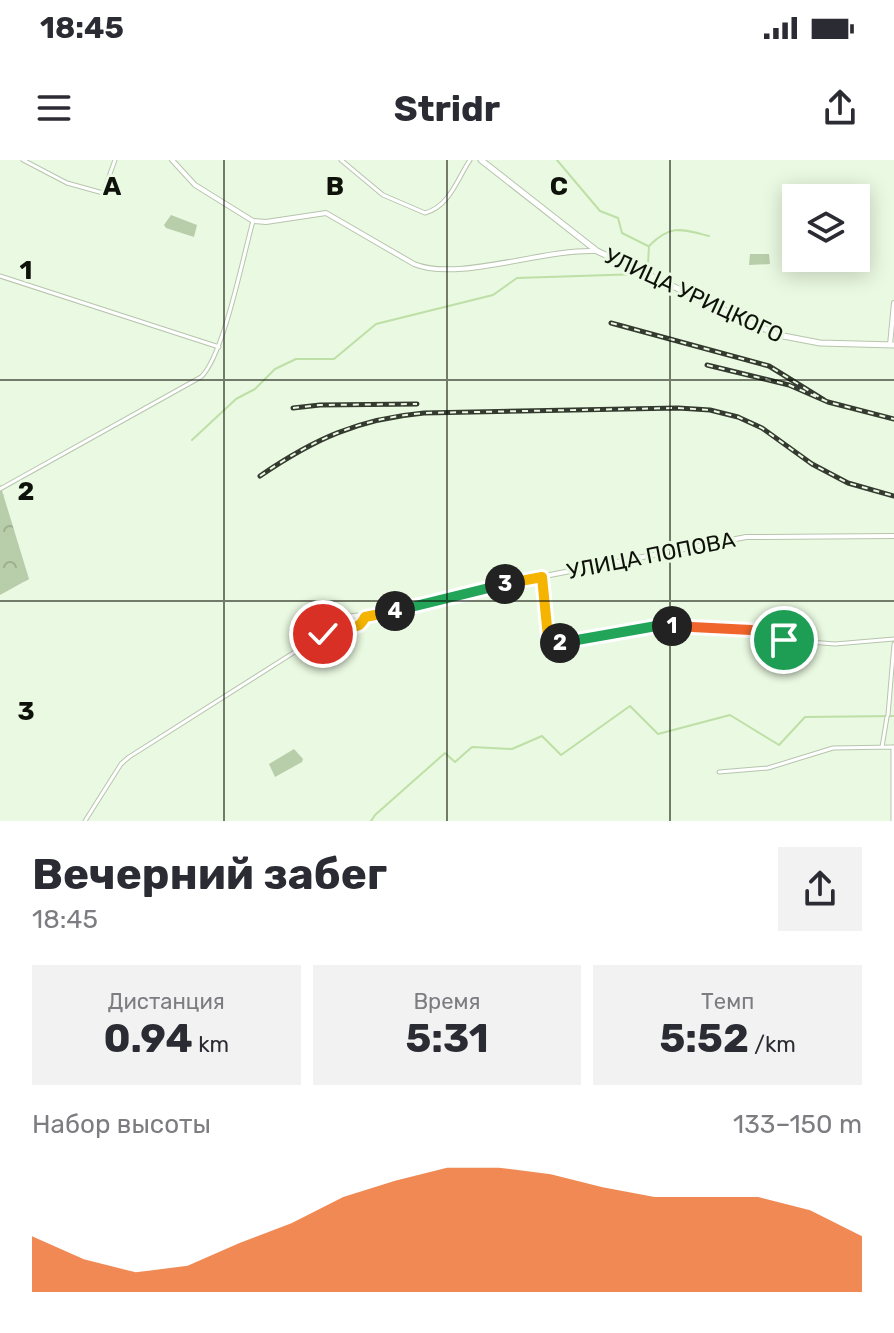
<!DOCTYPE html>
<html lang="ru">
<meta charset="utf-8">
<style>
body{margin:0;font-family:Rubik,sans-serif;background:#f2f2f3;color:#2b2b33;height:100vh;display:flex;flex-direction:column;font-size:30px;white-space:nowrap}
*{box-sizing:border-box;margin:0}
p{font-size:26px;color:#7c7c81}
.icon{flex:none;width:44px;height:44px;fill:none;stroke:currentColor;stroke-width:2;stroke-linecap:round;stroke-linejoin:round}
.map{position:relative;height:661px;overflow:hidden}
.details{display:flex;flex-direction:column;background:#fff;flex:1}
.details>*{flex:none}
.controls{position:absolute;left:782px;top:24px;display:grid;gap:16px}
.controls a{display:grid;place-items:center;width:88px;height:88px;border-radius:0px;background:#fff;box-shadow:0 4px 20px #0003;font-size:40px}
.pin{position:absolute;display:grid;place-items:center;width:68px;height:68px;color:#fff;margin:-34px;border:4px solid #fff;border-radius:50%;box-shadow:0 2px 8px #0007}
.km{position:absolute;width:40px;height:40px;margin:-20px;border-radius:50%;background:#222;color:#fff;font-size:22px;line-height:40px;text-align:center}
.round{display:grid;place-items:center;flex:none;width:84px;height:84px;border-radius:0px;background:#f2f2f3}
.headline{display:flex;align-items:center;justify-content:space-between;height:136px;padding:0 32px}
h1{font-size:44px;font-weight:700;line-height:60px}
.metrics{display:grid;grid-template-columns:repeat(3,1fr);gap:12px;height:136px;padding:8px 32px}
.metrics div{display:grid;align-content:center;border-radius:0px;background:#f2f2f3;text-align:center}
.metrics b{font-size:40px;font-weight:700}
.metrics small{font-size:22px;font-weight:400}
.metrics p{font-size:22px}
.chart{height:224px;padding:16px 32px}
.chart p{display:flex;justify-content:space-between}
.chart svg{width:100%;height:144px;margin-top:8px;fill:#ea580c;opacity:.7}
.status{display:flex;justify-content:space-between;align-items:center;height:56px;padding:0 40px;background:#fff;direction:ltr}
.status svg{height:22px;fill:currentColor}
header{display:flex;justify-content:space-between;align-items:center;height:104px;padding:0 32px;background:#fff;font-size:36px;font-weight:700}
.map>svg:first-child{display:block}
.forest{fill:url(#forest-crowns)}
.pitch{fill:#b8cda9}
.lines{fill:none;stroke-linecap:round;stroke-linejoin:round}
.stream{stroke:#bedfa6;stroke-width:2}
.minor-casing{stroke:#b7c5ad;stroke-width:5}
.tertiary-casing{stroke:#b7c5ad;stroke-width:6}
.secondary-casing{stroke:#b7c5ad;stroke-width:7}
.minor{stroke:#fff;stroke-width:3}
.tertiary{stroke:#fff;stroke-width:4}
.secondary{stroke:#fff;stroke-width:5}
.rail-casing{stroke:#343a2f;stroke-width:5}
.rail{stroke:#eaf9e1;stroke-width:2;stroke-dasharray:6;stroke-linecap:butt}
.split-1-casing{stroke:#fff;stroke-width:16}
.split-2-casing{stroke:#fff;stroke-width:16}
.split-3-casing{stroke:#fff;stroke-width:16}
.split-4-casing{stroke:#fff;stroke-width:16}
.split-5-casing{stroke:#fff;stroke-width:16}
.split-1{stroke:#f0652b;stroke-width:10}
.split-2{stroke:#22a559;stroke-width:10}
.split-3{stroke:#f5b400;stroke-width:10}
.split-4{stroke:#22a559;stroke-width:10}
.split-5{stroke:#f5b400;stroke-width:10}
.grid{fill:none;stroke:#0e120a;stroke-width:2;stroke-opacity:0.55}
.labels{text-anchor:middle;stroke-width:6;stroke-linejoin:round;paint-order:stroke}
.street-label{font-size:22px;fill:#0e120a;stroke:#eaf9e1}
.grid-label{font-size:26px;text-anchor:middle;font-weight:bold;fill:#0e120a;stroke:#eaf9e1;stroke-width:6;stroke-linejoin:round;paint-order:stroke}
</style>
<div class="status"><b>18:45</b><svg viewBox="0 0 49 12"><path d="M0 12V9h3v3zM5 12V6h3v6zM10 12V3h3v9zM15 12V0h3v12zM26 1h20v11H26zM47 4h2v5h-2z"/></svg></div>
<header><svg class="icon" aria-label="menu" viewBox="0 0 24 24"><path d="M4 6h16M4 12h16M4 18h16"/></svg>Stridr<svg class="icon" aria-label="share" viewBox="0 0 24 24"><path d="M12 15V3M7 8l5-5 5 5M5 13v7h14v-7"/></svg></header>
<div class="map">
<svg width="894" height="661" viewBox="0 0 894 661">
<defs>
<pattern id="forest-crowns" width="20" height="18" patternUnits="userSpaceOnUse" patternTransform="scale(2)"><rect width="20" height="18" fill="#b8cda9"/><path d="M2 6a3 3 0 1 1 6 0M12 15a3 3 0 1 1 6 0" fill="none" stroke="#9daf90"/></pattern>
</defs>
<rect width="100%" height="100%" fill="#eaf9e1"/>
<!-- forest -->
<path class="forest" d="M0 324 29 419 0 435Z"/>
<!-- pitch -->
<path class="pitch" d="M171 55 197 65 194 77 166 68 164 65Z
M750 94H769L770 104 749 105Z
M294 589 303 599 302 602 275 617 269 604Z"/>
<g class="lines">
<!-- stream -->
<path class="stream" d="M557 0 600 51 618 58 622 73 648 86
M644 110 648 104 649 86C671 64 681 69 709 76
M192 280 236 239 255 229 275 209 296 199H334L376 164 493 135 517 118 640 114
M371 661 375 655 445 593 455 602 472 587 512 589 542 576 561 595 630 546 658 574 730 555 779 585 805 557 894 556"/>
<defs>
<path id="minor" d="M23 0 67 23 103 33 115 0
M341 0 383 35 425 53C450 46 457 19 470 0
M0 116 219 187
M0 329 201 217C224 195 243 96 253 61
M542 418 548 477 554 483 662 465 751 470 784 480 835 484 894 479
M888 555 894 484
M882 587 887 557
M719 612 768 608 833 588 894 587
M85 661 121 604 129 597 323 474 344 465
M893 661V587"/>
<path id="tertiary" d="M172 0 195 25 253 61 266 62 326 53 414 104C457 122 543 89 595 91
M890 185 894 143
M365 457C363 464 356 468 348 468L343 463 344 457 392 452 524 420 746 377 894 376"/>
<path id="secondary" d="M481 0 597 91 778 175 820 183 894 185"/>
</defs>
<!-- minor casing -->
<use href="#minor" class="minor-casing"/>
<!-- tertiary casing -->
<use href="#tertiary" class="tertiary-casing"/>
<!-- secondary casing -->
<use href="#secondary" class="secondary-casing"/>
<!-- minor -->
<use href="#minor" class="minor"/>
<!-- tertiary -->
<use href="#tertiary" class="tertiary"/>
<!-- secondary -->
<use href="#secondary" class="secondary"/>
<defs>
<path id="rail" d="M611 163 769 206 824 240
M707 205 789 225 828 242 894 259
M293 248 320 245 417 244
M260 316C314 279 358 259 424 253L678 248 710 250 738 257 762 268 812 304 848 323 894 336"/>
</defs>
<!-- rail casing -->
<use href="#rail" class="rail-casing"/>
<!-- rail -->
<use href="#rail" class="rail"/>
</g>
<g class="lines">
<defs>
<path id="split-1" d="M672 466 751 470 784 480"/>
<path id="split-2" d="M560 483 662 465 672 466"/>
<path id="split-3" d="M505 424 542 417 548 477 551 482 560 483"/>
<path id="split-4" d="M395 451 505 424"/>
<path id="split-5" d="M323 474C328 472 337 466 343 466 354 465 358 471 365 457L395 451"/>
</defs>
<!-- split-1 casing -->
<use href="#split-1" class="split-1-casing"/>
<!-- split-2 casing -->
<use href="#split-2" class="split-2-casing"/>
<!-- split-3 casing -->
<use href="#split-3" class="split-3-casing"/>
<!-- split-4 casing -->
<use href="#split-4" class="split-4-casing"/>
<!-- split-5 casing -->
<use href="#split-5" class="split-5-casing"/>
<!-- split-1 -->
<use href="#split-1" class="split-1"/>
<!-- split-2 -->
<use href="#split-2" class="split-2"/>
<!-- split-3 -->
<use href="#split-3" class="split-3"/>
<!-- split-4 -->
<use href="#split-4" class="split-4"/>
<!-- split-5 -->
<use href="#split-5" class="split-5"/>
</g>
<!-- grid -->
<path class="grid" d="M224 0V661M447 0V661M670 0V661M0 220H894M0 441H894"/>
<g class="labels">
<!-- street labels -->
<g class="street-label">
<text transform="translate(694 135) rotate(25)" y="8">УЛИЦА УРИЦКОГО</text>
<text transform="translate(651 395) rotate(-11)" y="8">УЛИЦА ПОПОВА</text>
</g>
</g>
<g class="grid-label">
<text x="112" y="35">A</text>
<text x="335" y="35">B</text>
<text x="559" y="35">C</text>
<text x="26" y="119">1</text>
<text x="26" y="340">2</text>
<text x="26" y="560">3</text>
</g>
</svg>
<div class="controls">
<a><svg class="icon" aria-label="layers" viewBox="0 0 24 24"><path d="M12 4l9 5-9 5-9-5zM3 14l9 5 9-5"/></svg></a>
</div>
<div class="pin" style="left:784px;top:480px;background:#1e9e55"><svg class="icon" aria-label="arrive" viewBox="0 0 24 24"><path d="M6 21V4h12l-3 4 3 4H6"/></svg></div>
<div class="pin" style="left:323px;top:474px;background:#d93025"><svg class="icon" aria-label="check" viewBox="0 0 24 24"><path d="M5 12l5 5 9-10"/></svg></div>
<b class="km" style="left:672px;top:466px">1</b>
<b class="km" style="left:560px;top:483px">2</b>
<b class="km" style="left:505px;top:424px">3</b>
<b class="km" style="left:395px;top:451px">4</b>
</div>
<section class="details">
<div class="headline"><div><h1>Вечерний забег</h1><p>18:45</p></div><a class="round"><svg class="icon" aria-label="share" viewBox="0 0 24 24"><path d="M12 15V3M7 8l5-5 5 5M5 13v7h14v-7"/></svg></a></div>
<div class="metrics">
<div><p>Дистанция</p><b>0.94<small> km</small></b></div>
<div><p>Время</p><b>5:31</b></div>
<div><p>Темп</p><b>5:52<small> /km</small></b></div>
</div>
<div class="chart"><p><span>Набор высоты</span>133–150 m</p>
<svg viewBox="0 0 160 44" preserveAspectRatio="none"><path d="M0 44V27L10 34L20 38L30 36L40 29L50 23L60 15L70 10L80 6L90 6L100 8L110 12L120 15L130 15L140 15L150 19L160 27V44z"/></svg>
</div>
</section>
